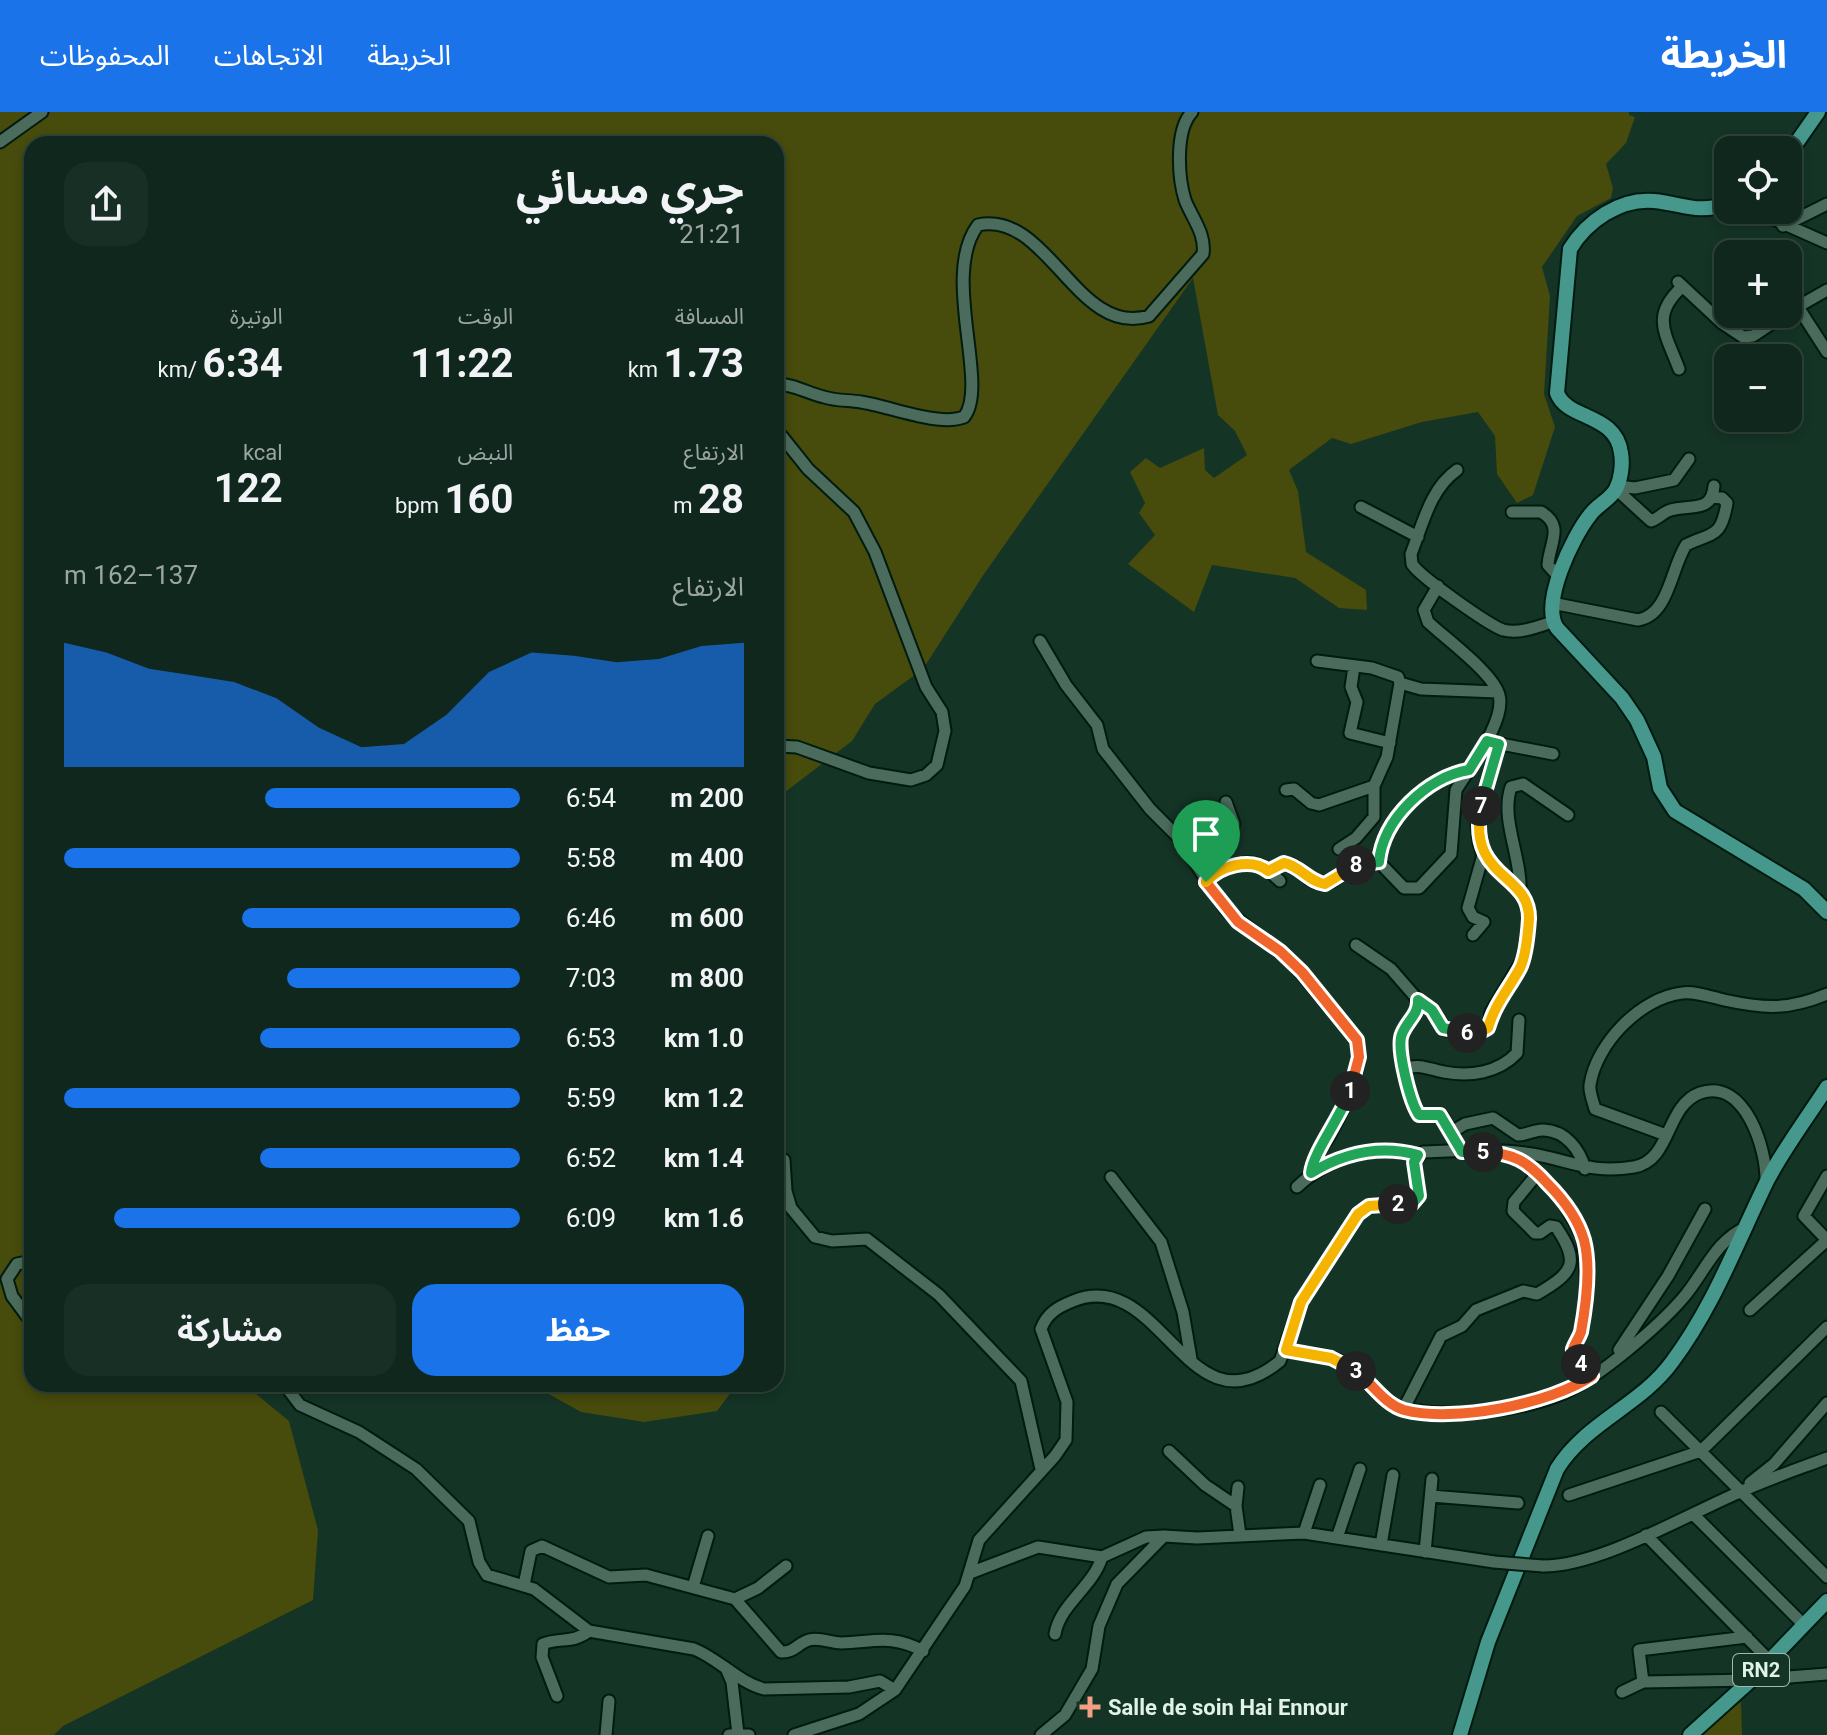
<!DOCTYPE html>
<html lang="ar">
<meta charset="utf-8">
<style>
body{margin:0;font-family:Roboto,"Noto Sans Arabic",sans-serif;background:#182f25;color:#f1f3f6;direction:rtl;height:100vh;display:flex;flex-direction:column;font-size:30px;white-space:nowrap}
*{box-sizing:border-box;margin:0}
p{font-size:26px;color:#9ba5a3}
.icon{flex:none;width:44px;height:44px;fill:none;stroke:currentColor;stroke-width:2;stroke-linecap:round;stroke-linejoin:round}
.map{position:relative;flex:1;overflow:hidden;direction:ltr}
.sheet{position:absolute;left:24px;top:24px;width:760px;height:1256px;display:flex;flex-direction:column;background:#0f271c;border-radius:24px;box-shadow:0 4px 12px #0003,0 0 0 2px #2f443b;direction:rtl}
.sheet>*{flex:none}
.tools{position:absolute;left:1714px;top:24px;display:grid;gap:16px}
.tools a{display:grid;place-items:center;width:88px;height:88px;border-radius:16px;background:#0f271c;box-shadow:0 4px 12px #0003,0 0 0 2px #2f443b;font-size:40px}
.pin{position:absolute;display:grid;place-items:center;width:68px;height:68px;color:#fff;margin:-82px -34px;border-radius:50% 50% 50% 0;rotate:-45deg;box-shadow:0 0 8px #0007}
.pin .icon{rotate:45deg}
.km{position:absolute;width:40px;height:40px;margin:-20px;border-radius:50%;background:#222;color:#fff;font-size:22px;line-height:40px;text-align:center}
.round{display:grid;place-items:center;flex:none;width:84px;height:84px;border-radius:24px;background:#182f25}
.overview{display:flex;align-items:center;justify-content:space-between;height:136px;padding:0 40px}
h1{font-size:44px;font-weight:700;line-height:60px}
.figures{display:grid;grid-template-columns:repeat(3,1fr);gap:12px;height:136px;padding:8px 40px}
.figures div{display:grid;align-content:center}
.figures b{font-size:40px;font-weight:700}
.figures small{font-size:22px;font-weight:400}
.figures p{font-size:22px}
.chart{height:224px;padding:16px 40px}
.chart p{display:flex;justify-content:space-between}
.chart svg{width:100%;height:144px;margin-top:8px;fill:#1a73e8;opacity:.7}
.action{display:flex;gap:16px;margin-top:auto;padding:16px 40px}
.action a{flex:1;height:92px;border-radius:24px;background:#1a73e8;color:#fff;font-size:32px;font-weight:700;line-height:92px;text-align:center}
.action a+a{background:#182f25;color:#f1f3f6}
ul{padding:0 40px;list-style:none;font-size:26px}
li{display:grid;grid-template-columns:128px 96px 1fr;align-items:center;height:60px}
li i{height:20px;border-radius:10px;background:#1a73e8}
header{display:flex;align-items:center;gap:48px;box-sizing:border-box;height:112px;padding:0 40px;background:#1a73e8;color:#fff}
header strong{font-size:38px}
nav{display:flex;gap:44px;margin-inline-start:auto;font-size:28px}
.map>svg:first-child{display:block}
.green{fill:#474b0b}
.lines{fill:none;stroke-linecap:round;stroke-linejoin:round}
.minor-casing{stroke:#001b0f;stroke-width:15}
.major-casing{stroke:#001b0f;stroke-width:18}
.minor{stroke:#4b6c5c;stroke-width:11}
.major{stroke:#46988d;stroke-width:14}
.minor-bridge-casing{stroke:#001b0f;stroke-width:15;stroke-linecap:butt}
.minor-bridge{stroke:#4b6c5c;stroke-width:11}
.split-1-casing{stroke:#fff;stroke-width:16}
.split-2-casing{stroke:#fff;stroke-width:16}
.split-3-casing{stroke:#fff;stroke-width:16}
.split-4-casing{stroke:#fff;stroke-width:16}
.split-5-casing{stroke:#fff;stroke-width:16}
.split-6-casing{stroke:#fff;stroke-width:16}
.split-7-casing{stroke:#fff;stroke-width:16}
.split-8-casing{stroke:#fff;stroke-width:16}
.split-9-casing{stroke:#fff;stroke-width:16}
.split-1{stroke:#f0652b;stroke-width:10}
.split-2{stroke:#22a559;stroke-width:10}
.split-3{stroke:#f5b400;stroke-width:10}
.split-4{stroke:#f0652b;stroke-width:10}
.split-5{stroke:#f0652b;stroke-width:10}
.split-6{stroke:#22a559;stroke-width:10}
.split-7{stroke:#f5b400;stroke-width:10}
.split-8{stroke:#22a559;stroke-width:10}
.split-9{stroke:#f5b400;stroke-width:10}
.poi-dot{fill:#f39f84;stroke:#143426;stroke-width:3}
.labels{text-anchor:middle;stroke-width:8;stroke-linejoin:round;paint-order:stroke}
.shield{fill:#143426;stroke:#a3b9ae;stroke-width:2}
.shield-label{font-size:20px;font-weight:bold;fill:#e0f2e9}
.poi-label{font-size:22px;font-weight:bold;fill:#e0f2e9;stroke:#143426;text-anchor:start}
</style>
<header>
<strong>الخريطة</strong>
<nav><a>الخريطة</a><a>الاتجاهات</a><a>المحفوظات</a></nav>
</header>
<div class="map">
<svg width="1827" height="1623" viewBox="0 0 1827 1623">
<rect width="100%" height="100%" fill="#143426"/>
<!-- green -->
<path class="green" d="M0 0H1629V3L1635 5 1626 31 1606 52 1613 76 1611 86 1577 104 1542 155 1550 184 1544 282 1555 315 1533 383 1517 391 1497 362 1495 324 1478 300 1422 310 1351 332 1332 326 1289 358 1298 379 1306 440 1366 478 1367 498 1339 496 1295 466 1212 453 1194 500 1128 452 1155 423 1139 401 1145 391 1130 360 1146 346 1160 356 1204 336 1205 358 1214 366 1247 343 1235 319 1218 303 1193 166 984 462 923 557 875 592 852 629 776 687V32H32V1272H250V1277L289 1309 318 1418 313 1488 63 1614 54 1623H0Z
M531 1272H737L717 1299 644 1310 581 1300Z
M1741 1590 1742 1623H1697L1717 1603Z"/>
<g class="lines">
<defs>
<path id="minor" d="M0 30 42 0
M1753 98 1827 131
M1783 114 1827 92
M1678 170 1722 211 1743 225 1753 224 1786 202
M1798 195 1827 240
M1792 198 1827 178
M1679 257C1666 222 1650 204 1682 175
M776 272C794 272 807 281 824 285 836 289 848 288 861 290 889 294 938 315 964 305 990 273 940 163 978 113 1048 98 1077 226 1149 204L1203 142C1206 122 1192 106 1185 88 1178 65 1175 18 1192 0
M776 317 808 357 854 400 875 440 926 575 942 600 945 619 937 653 926 663 911 668 869 661 797 635 776 634
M1457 358C1430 377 1423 412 1411 442L1412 452C1420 465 1489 513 1503 518 1519 522 1537 515 1552 510
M1618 374 1635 376 1674 368 1689 347
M1616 377 1651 409C1658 407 1661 402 1668 399 1687 391 1712 403 1714 374
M1361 395 1418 425
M1512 400H1541C1565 414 1549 432 1548 453L1559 465
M1438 474 1424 498 1428 510C1446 527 1493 561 1499 583 1505 604 1480 641 1469 658
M1552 491 1638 508C1669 503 1671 456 1686 433 1712 420 1721 427 1727 391L1722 386 1712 385
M1040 529 1066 573 1097 613 1103 637 1150 697 1178 725 1226 798 1290 848 1357 928C1366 952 1342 1001 1330 1023 1322 1037 1312 1044 1311 1061
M1354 555 1351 575 1357 590 1350 621 1390 631
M1400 571 1421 577 1498 580
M1491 630 1553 642
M1469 658 1456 678 1451 742 1419 776H1404L1379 750C1383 707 1427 665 1469 658Z
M1286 678 1294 677 1311 691 1319 693 1374 674 1387 645 1400 571 1398 565 1372 556 1317 549
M1183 732 1195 720 1234 712 1226 690
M1339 737 1356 726 1374 705V674
M1268 759C1299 735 1300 774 1325 772 1335 770 1344 759 1353 755 1361 750 1370 751 1379 750
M1206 770C1216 758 1244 746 1260 753 1267 756 1274 764 1280 769
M1520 780C1522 745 1500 708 1511 675L1523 672 1568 703
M1473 823 1484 810 1473 805 1468 796 1483 743
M1356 833 1391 857 1418 888C1419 902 1406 909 1402 922 1396 936 1410 990 1419 1003L1442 1004 1462 1040
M1418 888 1432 898 1446 918 1465 921 1483 920 1488 916 1491 900 1523 847 1529 810 1527 795 1520 780 1483 743 1479 731 1477 713 1483 683 1499 632
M1406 956C1422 952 1428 957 1444 960 1470 965 1498 961 1517 941L1519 908
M1452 1020 1465 1012 1493 1006 1518 1023C1528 1023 1535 1017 1544 1018 1566 1019 1580 1038 1585 1057
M1666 1023 1595 997C1593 989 1589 980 1590 973 1596 932 1640 886 1682 881 1695 879 1711 885 1724 888 1765 897 1789 898 1827 882
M1508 1041 1530 1055 1549 1072 1561 1086 1583 1125 1587 1180 1581 1220 1573 1240 1592 1264
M784 1048 786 1079 791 1096 815 1125 832 1129 867 1127 939 1183 1021 1269 1041 1357
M1827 1064 1804 1104 1827 1128
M1111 1065 1161 1130 1183 1200 1191 1247
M1297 1075C1331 1043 1374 1032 1418 1043
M32 1149 17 1152 7 1167 12 1184 32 1211
M1750 1198 1827 1128
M1286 1238C1303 1241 1324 1241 1340 1249 1365 1261 1380 1294 1408 1298 1456 1305 1519 1300 1564 1281 1598 1266 1658 1215 1683 1186 1704 1162 1715 1128 1747 1115
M1619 1238 1668 1164 1705 1097
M284 1272 300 1293 359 1320 416 1357 469 1409 479 1450 487 1463 534 1477 589 1519 694 1537C719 1547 738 1570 764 1577L849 1575 880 1569 895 1578
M1403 1298 1441 1224 1462 1214 1476 1198 1523 1179 1537 1182C1573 1161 1581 1151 1556 1115L1550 1114 1540 1121H1535L1513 1099 1514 1090 1538 1061
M1661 1300 1827 1465
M1169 1339 1205 1373 1236 1394
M1750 1371 1774 1352 1827 1291
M1238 1375 1236 1394 1240 1423
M1569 1383 1701 1339 1827 1215
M1431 1384 1518 1391
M1693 1402 1804 1513
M1304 1421 1320 1373
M1646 1423 1770 1549
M1337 1426 1360 1357
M1381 1433 1393 1363
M1425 1440 1432 1367
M1543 1454C1600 1454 1686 1403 1740 1380 1768 1367 1798 1357 1827 1346
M970 1461 1038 1435 1102 1445 1146 1425 1164 1424 1197 1426 1304 1421 1494 1450
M524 1473 531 1439 542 1434 609 1465 646 1463 735 1487 758 1476 786 1454
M693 1475 708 1424
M735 1487 781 1540C794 1541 798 1531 809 1528 820 1525 831 1531 841 1531 874 1530 892 1522 923 1539
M1055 1522C1060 1492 1093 1475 1102 1445
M726 1556 732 1570 738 1622
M1643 1570 1639 1538 1747 1525
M1622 1580 1643 1570 1751 1568 1827 1562
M557 1584 542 1545 543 1532C560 1525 573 1532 589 1519
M606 1623 609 1589
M729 1623H749
M794 1623 859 1602 895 1578 965 1474 979 1428 1055 1344 1066 1328 1067 1290 1041 1217C1047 1201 1058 1195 1073 1189 1162 1153 1187 1326 1280 1249L1301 1190 1358 1102C1376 1086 1400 1100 1418 1087L1414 1050 1423 1040C1458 1039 1498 1036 1532 1042 1572 1049 1591 1062 1634 1055 1672 1048 1665 994 1700 981 1745 965 1767 1038 1766 1070
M1041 1623 1065 1603 1092 1557 1099 1514 1117 1472 1164 1424"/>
<path id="major" d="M1788 43 1818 0
M1728 92C1696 102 1684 92 1654 89 1620 86 1587 109 1570 137L1557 281C1567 308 1616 301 1621 341 1623 352 1621 367 1616 377 1610 388 1597 393 1590 403 1573 424 1540 492 1557 516L1622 586 1637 608 1654 645 1660 676 1675 699 1804 777 1827 800
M1460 1623 1488 1530 1557 1357C1585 1311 1641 1293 1672 1250 1714 1194 1737 1130 1768 1067 1785 1035 1807 1006 1827 975
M1690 1623 1751 1568 1827 1489"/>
</defs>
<!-- minor casing -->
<use href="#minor" class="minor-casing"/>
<!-- major casing -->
<use href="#major" class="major-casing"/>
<!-- minor -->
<use href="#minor" class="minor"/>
<!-- major -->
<use href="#major" class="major"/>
<defs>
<path id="minor-bridge" d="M1494 1450 1543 1454"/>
</defs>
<!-- minor-bridge casing -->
<use href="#minor-bridge" class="minor-bridge-casing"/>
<!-- minor-bridge -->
<use href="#minor-bridge" class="minor-bridge"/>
</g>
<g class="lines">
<defs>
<path id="split-1" d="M1206 770 1238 810 1280 839 1302 860 1357 928 1359 945 1350 979"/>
<path id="split-2" d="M1350 979C1341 1005 1313 1040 1311 1061 1344 1041 1381 1033 1418 1043L1414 1050 1419 1084 1412 1092H1398"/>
<path id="split-3" d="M1356 1259 1331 1246 1286 1238 1301 1190 1358 1102 1369 1094 1398 1092"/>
<path id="split-4" d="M1356 1259C1372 1271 1384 1292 1404 1298 1453 1311 1550 1292 1592 1264L1581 1252"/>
<path id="split-5" d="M1483 1040C1513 1041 1527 1049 1547 1071 1562 1086 1578 1107 1584 1128 1591 1154 1586 1193 1581 1220 1579 1226 1575 1231 1573 1237 1572 1244 1577 1248 1581 1252"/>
<path id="split-6" d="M1467 921 1443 916 1432 898 1418 888C1419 902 1407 909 1402 922 1396 935 1410 990 1419 1003H1440L1462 1040H1483"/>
<path id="split-7" d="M1467 921H1479L1488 916C1495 892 1508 878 1520 856 1526 844 1528 821 1529 807 1530 760 1467 768 1481 694"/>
<path id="split-8" d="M1356 753 1379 750C1383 707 1427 665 1469 658L1487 629 1499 632 1481 694"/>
<path id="split-9" d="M1206 770C1219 754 1251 745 1268 759L1284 751C1300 754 1309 770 1325 772L1356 753"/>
</defs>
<!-- split-1 casing -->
<use href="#split-1" class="split-1-casing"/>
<!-- split-2 casing -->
<use href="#split-2" class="split-2-casing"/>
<!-- split-3 casing -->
<use href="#split-3" class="split-3-casing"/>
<!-- split-4 casing -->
<use href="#split-4" class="split-4-casing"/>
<!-- split-5 casing -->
<use href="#split-5" class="split-5-casing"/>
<!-- split-6 casing -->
<use href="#split-6" class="split-6-casing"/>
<!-- split-7 casing -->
<use href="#split-7" class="split-7-casing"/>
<!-- split-8 casing -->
<use href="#split-8" class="split-8-casing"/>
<!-- split-9 casing -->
<use href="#split-9" class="split-9-casing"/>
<!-- split-1 -->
<use href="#split-1" class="split-1"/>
<!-- split-2 -->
<use href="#split-2" class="split-2"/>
<!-- split-3 -->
<use href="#split-3" class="split-3"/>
<!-- split-4 -->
<use href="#split-4" class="split-4"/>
<!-- split-5 -->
<use href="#split-5" class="split-5"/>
<!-- split-6 -->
<use href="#split-6" class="split-6"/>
<!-- split-7 -->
<use href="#split-7" class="split-7"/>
<!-- split-8 -->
<use href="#split-8" class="split-8"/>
<!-- split-9 -->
<use href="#split-9" class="split-9"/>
</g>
<!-- markers -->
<path class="poi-dot" d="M1086 1583h8v8h8v8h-8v8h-8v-8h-8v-8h8z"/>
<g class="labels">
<!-- shield labels -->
<rect class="shield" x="1733" y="1542" width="56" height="32" rx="6"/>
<g class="shield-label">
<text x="1761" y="1565">RN2</text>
</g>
<!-- poi labels -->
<g class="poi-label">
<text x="1108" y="1603">Salle de soin Hai Ennour</text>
</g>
</g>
</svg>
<div class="tools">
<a><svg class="icon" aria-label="locate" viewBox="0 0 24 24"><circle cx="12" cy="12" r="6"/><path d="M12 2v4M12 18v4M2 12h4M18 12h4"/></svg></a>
<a>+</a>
<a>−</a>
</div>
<div class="pin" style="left:1206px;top:770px;background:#1e9e55"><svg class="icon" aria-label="arrive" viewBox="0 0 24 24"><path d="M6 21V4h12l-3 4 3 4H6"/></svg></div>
<b class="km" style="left:1350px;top:979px">1</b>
<b class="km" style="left:1398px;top:1092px">2</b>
<b class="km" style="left:1356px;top:1259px">3</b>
<b class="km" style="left:1581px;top:1252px">4</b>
<b class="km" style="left:1483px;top:1040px">5</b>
<b class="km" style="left:1467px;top:921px">6</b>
<b class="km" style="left:1481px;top:694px">7</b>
<b class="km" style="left:1356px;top:753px">8</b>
<section class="sheet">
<div class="overview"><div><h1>جري مسائي</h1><p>21:21</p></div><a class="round"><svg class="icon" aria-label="share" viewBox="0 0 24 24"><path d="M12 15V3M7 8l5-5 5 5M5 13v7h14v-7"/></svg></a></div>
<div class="figures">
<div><p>المسافة</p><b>1.73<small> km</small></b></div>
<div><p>الوقت</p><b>11:22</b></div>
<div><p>الوتيرة</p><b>6:34<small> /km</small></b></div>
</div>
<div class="figures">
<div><p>الارتفاع</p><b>28<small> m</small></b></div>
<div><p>النبض</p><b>160<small> bpm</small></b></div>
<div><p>kcal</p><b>122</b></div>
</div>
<div class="chart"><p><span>الارتفاع</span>137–162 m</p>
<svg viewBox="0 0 160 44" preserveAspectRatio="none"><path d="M0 44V6L10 9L20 14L30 16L40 18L50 23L60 32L70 38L80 37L90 28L100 15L110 9L120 10L130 12L140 11L150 7L160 6V44z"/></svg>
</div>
<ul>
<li><b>200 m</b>6:54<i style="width:56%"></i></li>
<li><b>400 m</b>5:58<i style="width:100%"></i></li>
<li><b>600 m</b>6:46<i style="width:61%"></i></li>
<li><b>800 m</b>7:03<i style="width:51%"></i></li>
<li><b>1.0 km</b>6:53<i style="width:57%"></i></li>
<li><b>1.2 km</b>5:59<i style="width:100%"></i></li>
<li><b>1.4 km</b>6:52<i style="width:57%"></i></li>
<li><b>1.6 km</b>6:09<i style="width:89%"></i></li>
</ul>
<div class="action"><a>حفظ</a><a>مشاركة</a></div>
</section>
</div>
